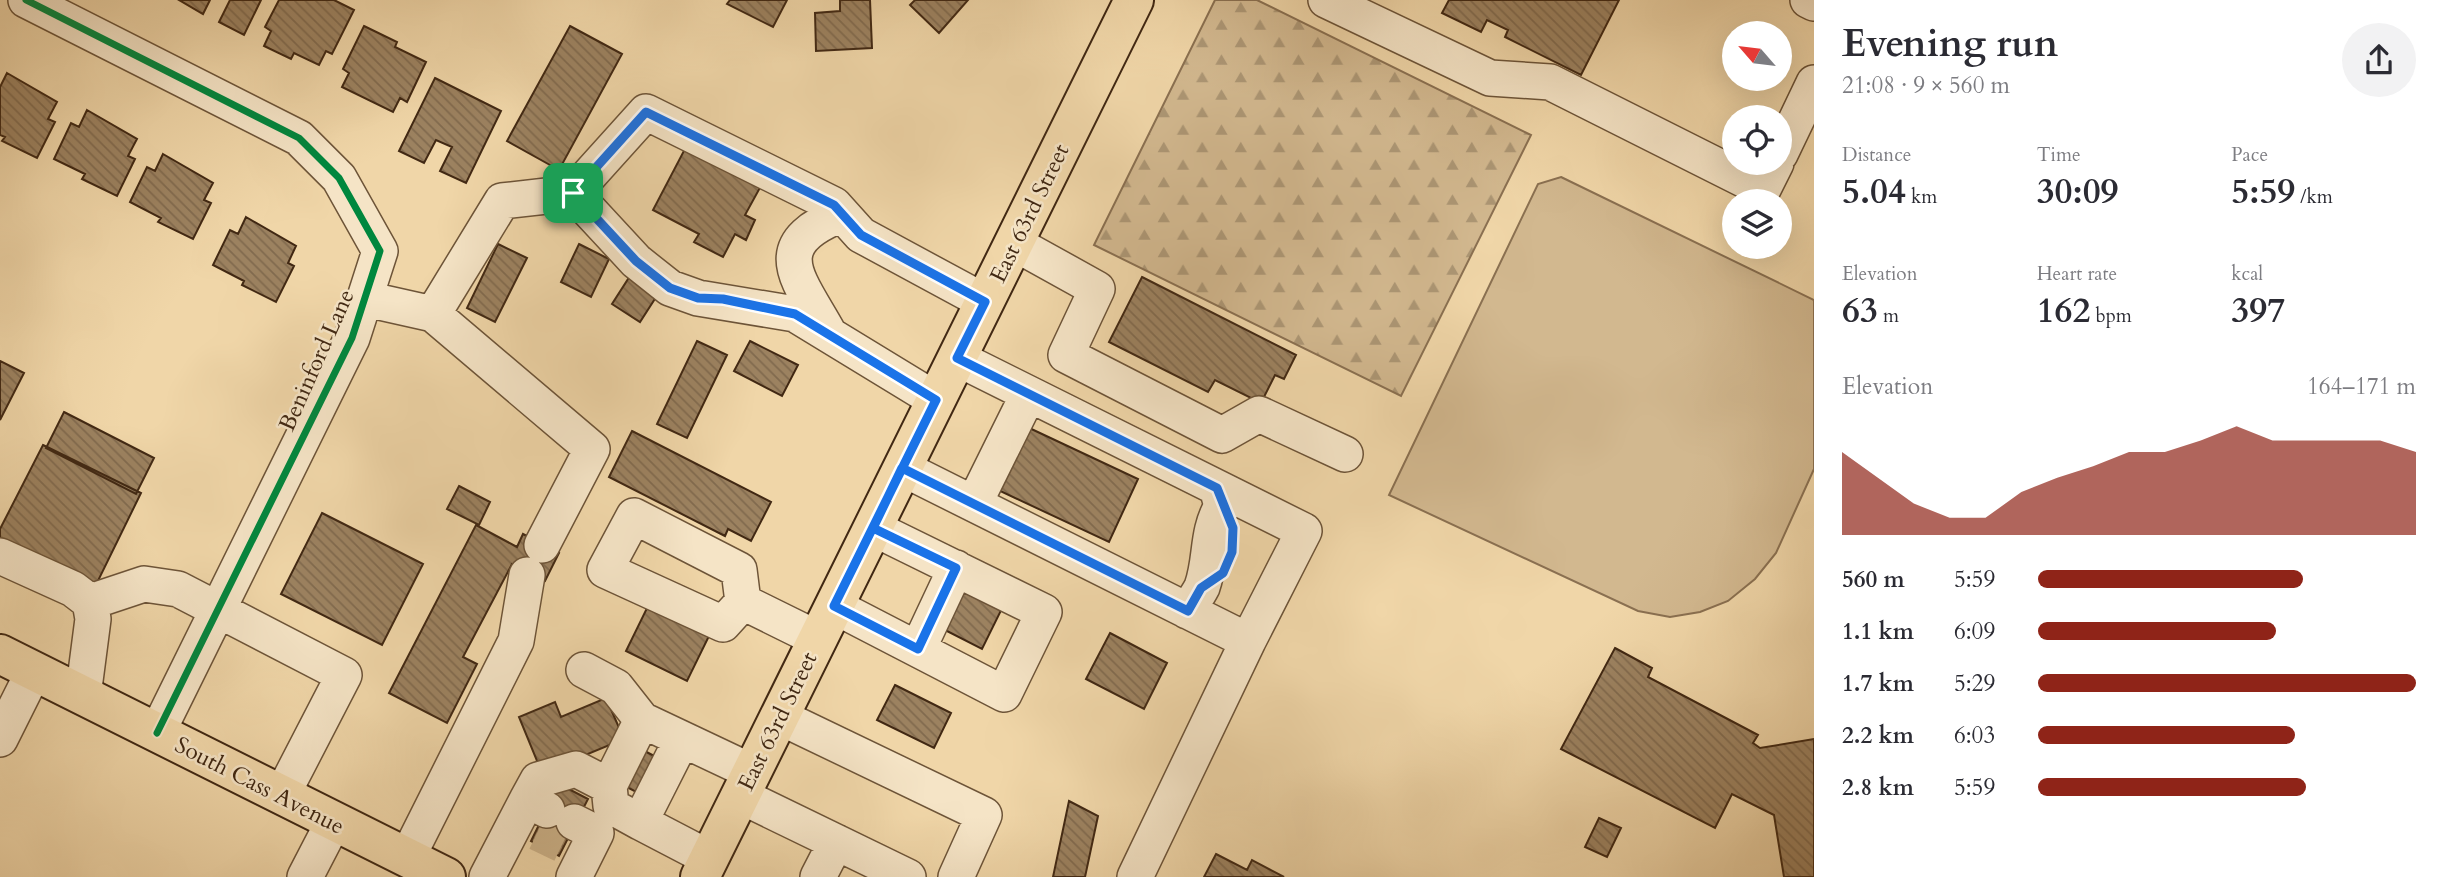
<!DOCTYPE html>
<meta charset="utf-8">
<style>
body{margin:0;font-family:Cardo,serif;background:#f2f2f3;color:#2b2b33;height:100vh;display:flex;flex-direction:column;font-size:26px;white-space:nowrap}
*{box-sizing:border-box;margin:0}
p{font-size:23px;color:#7c7c81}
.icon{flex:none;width:38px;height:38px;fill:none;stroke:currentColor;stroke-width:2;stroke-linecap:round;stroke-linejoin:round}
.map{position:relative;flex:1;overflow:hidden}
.details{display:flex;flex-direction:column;background:#fff;width:630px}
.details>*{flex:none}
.needle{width:46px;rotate:298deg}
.fabs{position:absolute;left:1722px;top:21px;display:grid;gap:14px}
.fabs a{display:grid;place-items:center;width:70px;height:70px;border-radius:50%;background:#fff;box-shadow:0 7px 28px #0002;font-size:35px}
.pin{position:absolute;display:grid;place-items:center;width:60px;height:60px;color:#fff;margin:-30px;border-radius:14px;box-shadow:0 4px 10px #0006}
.round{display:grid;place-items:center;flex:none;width:74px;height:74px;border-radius:37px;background:#f2f2f3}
.head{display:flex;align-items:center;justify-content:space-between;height:119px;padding:0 28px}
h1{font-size:38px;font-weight:700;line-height:52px}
.stats{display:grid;grid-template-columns:repeat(3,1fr);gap:10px;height:119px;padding:7px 28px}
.stats div{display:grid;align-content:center}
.stats b{font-size:35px;font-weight:700}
.stats small{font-size:19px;font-weight:400}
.stats p{font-size:19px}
.chart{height:196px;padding:14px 28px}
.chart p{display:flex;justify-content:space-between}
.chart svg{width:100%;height:126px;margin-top:7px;fill:#8f2418;opacity:.7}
ul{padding:0 28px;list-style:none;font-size:23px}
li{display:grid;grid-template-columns:112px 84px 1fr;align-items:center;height:52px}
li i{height:18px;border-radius:9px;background:#8f2418}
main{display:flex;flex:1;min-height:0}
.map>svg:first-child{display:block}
.forest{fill:url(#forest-firs);stroke:#8a7051;stroke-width:2}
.garden{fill:#d2b88f;stroke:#8a7051;stroke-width:2}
.building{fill:url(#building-back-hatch);stroke:#412813;stroke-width:2}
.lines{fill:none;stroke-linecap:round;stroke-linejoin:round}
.minor-tunnel{stroke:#cdb38a;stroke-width:35;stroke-dasharray:35 18;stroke-linecap:butt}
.minor-casing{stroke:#6d5438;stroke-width:38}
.major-casing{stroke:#412813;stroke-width:42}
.minor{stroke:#f5e4c6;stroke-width:35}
.major{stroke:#f0d6a8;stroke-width:38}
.cycleway-casing{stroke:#f5e4c6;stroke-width:11}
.cycleway{stroke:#00873e;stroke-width:7}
.route-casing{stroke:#fff;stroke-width:14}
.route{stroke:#1a73e8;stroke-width:9}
.labels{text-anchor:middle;stroke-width:5;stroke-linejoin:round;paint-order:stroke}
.street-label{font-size:23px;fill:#412813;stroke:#f5e4c6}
</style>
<main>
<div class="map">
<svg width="1814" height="877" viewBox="0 0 1814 877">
<defs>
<pattern id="forest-firs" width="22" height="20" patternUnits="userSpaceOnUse" patternTransform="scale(1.75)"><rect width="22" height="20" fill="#d2b88f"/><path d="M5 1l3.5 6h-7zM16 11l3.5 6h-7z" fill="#ac9674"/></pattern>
<pattern id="building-back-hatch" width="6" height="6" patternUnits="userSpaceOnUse" patternTransform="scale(1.75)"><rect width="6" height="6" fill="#9c8260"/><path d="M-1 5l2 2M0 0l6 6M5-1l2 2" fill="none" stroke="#816a4e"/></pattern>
</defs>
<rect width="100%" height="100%" fill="#f0d6a8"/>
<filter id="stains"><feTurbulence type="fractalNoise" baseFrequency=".00286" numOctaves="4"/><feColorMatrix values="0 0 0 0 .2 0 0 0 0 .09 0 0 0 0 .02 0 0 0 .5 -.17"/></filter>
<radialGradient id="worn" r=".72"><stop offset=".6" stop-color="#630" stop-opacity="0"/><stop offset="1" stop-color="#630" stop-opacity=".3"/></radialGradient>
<!-- forest -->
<path class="forest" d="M1215 0H1257L1531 135 1401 396 1094 245Z"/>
<!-- garden -->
<path class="garden" d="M1561 177 1814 300V469L1776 553 1755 579 1728 601 1700 612 1670 617 1638 611 1389 495 1538 184Z"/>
<!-- building -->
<path class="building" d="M179 0H210L203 14Z
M230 0H261L244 35 219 22Z
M279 0H334L354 10 332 54 326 51 319 65 294 53 291 59 264 46 271 31 265 27Z
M730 0H787L773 27 727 4Z
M840 0H870L872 48 816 51 815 13 840 11Z
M915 0H968L939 33 910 5Z
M1449 0H1619L1581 75 1505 37 1508 30 1487 20 1481 32 1442 13Z
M364 26 397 42 395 47 426 62 407 102 400 98 393 112 342 87 349 73 343 69Z
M570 26 622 54 559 170 507 141Z
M7 73 57 102 48 119 55 122 37 158 2 141 5 137 0 135V87Z
M435 78 501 111 466 183 440 171 452 147 436 140 424 163 399 151Z
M87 110 137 139 128 156 135 159 117 196 82 179 85 174 54 159 71 123 79 127Z
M687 145 762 184 745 215 755 220 746 240 735 234 723 257 694 242 699 234 653 210Z
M163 154 213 183 204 200 211 203 193 239 158 222 161 218 130 202 147 167 155 171Z
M246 217 296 246 288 263 294 266 276 302 242 285 244 281 213 265 230 230 238 234Z
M498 244 527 258 495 322 467 308Z
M579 244 609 259 591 297 561 282Z
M630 276 658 294 640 322 612 304Z
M1142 277 1296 355 1284 379 1275 375 1261 403 1215 380 1208 392 1109 342Z
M697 341 727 355 687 438 657 424Z
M750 341 798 365 782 396 734 371Z
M0 361 24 373 0 420Z
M64 412 154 458 136 494 46 448Z
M1025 426 1138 479 1109 542 996 489Z
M632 431 771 502 751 541 728 529 725 536 609 477Z
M43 445 141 493 93 591 0 548V529Z
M459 486 490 502 479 525 447 509Z
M322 513 423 564 382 645 281 594Z
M476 525 517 547 523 534 559 553 545 581 512 564 463 657 477 664 447 723 389 693Z
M977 561 1016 580 982 649 943 629Z
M648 606 709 636 687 681 626 651Z
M1110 633 1167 663 1144 709 1086 679Z
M1615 648 1652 668 1648 677 1758 735 1753 743 1760 748 1814 739V877H1784L1774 815 1732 794 1715 828 1561 749Z
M895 685 951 713 934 748 877 720Z
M606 698 624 739 542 773 519 717 555 702 561 717Z
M635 746 662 760 644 796 617 782Z
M559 784 588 799 559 856 531 841Z
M1069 801 1098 816 1085 877H1053Z
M1599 818 1621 828 1607 857 1585 847Z
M1216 854 1247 870 1252 860 1284 877H1204Z"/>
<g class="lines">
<!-- minor-tunnel -->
<path class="minor-tunnel" d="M537 833 562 845"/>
<defs>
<path id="minor" d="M26 0 299 138 339 178 380 251 352 338 157 733
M1326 0 1490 78 1550 82 1763 189 1776 163
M1808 0 1814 3
M1780 154 1814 83
M573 193 636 261 670 288 698 298 795 314 936 400
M1014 243 1097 289 1066 355 1222 435 1259 414 1345 454
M366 299 433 314 502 201 573 193 646 112 834 205 861 235 985 302
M433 314 592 449 542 545
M828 332C798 278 764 245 842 214
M902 468 1248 641 1304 531 957 358
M974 504 1028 395
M0 556 73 589 90 602 93 619 83 696
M90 602 144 584 178 589 344 675 282 795
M743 602 723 624 605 570 634 516 739 570 743 602 818 639
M834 606 1004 694 1044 612 873 528
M1187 611C1192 603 1198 595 1202 587 1212 559 1206 533 1222 506L1217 488
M918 649 956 568
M584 670 616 687 642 720 752 772
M780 717 984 815 956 877
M642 720 609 786 611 806 640 822 682 739
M0 739 34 671
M741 796 908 877
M527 800 538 780 576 769 609 786
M574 822 596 833 574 877
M640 822 709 858
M407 858 516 641 527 575
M305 877 334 821
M487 877 527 800 547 810
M818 877 836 842
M1135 877 1248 641"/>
<path id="major" d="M0 654 446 877
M700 877 1134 0"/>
</defs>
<!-- minor casing -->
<use href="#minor" class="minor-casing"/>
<!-- major casing -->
<use href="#major" class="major-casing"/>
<!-- minor -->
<use href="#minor" class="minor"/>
<!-- major -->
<use href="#major" class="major"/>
<defs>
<path id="cycleway" d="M26 0 299 138 339 178 380 251 352 338 157 733"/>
</defs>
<!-- cycleway casing -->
<use href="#cycleway" class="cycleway-casing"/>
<!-- cycleway -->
<use href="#cycleway" class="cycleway"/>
</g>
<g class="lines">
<defs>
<path id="route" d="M573 193 636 261 670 288 698 298 723 299 795 314 936 400 834 606 918 649 956 568 873 528 902 468 1188 611 1201 588 1223 573 1232 552 1233 528 1217 488 957 358 985 302 861 235 834 205 646 112 573 193"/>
</defs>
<!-- route casing -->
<use href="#route" class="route-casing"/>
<!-- route -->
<use href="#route" class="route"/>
</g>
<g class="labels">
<!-- street labels -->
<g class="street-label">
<text transform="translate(1029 213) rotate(-64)" y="8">East 63rd Street</text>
<text transform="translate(316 360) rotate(-66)" y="8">Beninford Lane</text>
<text transform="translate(777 721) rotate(-64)" y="8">East 63rd Street</text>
<text transform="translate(260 785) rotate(27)" y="8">South Cass Avenue</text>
</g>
</g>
<rect width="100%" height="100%" filter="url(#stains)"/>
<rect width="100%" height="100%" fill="url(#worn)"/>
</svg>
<div class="fabs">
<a><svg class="needle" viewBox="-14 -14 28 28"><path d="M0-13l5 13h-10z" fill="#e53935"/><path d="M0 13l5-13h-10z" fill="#7c7c81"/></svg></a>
<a><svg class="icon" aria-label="locate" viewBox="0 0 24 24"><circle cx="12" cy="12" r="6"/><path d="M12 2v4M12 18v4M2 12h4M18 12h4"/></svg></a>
<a><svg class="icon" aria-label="layers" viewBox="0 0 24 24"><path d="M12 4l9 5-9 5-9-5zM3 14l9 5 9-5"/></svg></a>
</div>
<div class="pin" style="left:573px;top:193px;background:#1e9e55"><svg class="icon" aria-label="arrive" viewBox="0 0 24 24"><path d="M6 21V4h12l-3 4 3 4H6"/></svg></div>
</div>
<section class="details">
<div class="head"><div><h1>Evening run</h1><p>21:08 · 9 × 560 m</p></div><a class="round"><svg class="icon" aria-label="share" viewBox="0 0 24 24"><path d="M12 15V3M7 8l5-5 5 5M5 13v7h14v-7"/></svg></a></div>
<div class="stats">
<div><p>Distance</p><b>5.04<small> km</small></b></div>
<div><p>Time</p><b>30:09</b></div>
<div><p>Pace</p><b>5:59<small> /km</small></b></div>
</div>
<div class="stats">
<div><p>Elevation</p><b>63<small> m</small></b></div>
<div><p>Heart rate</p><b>162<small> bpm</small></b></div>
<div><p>kcal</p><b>397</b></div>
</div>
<div class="chart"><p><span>Elevation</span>164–171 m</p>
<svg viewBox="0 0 160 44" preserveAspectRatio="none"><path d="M0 44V15L10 24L20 33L30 38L40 38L50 29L60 24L70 20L80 15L90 15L100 11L110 6L120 11L130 11L140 11L150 11L160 15V44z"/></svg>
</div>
<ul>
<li><b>560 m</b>5:59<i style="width:70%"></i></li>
<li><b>1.1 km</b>6:09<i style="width:63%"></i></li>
<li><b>1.7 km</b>5:29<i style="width:100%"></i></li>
<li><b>2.2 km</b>6:03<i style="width:68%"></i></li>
<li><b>2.8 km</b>5:59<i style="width:71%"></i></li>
</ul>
</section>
</main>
